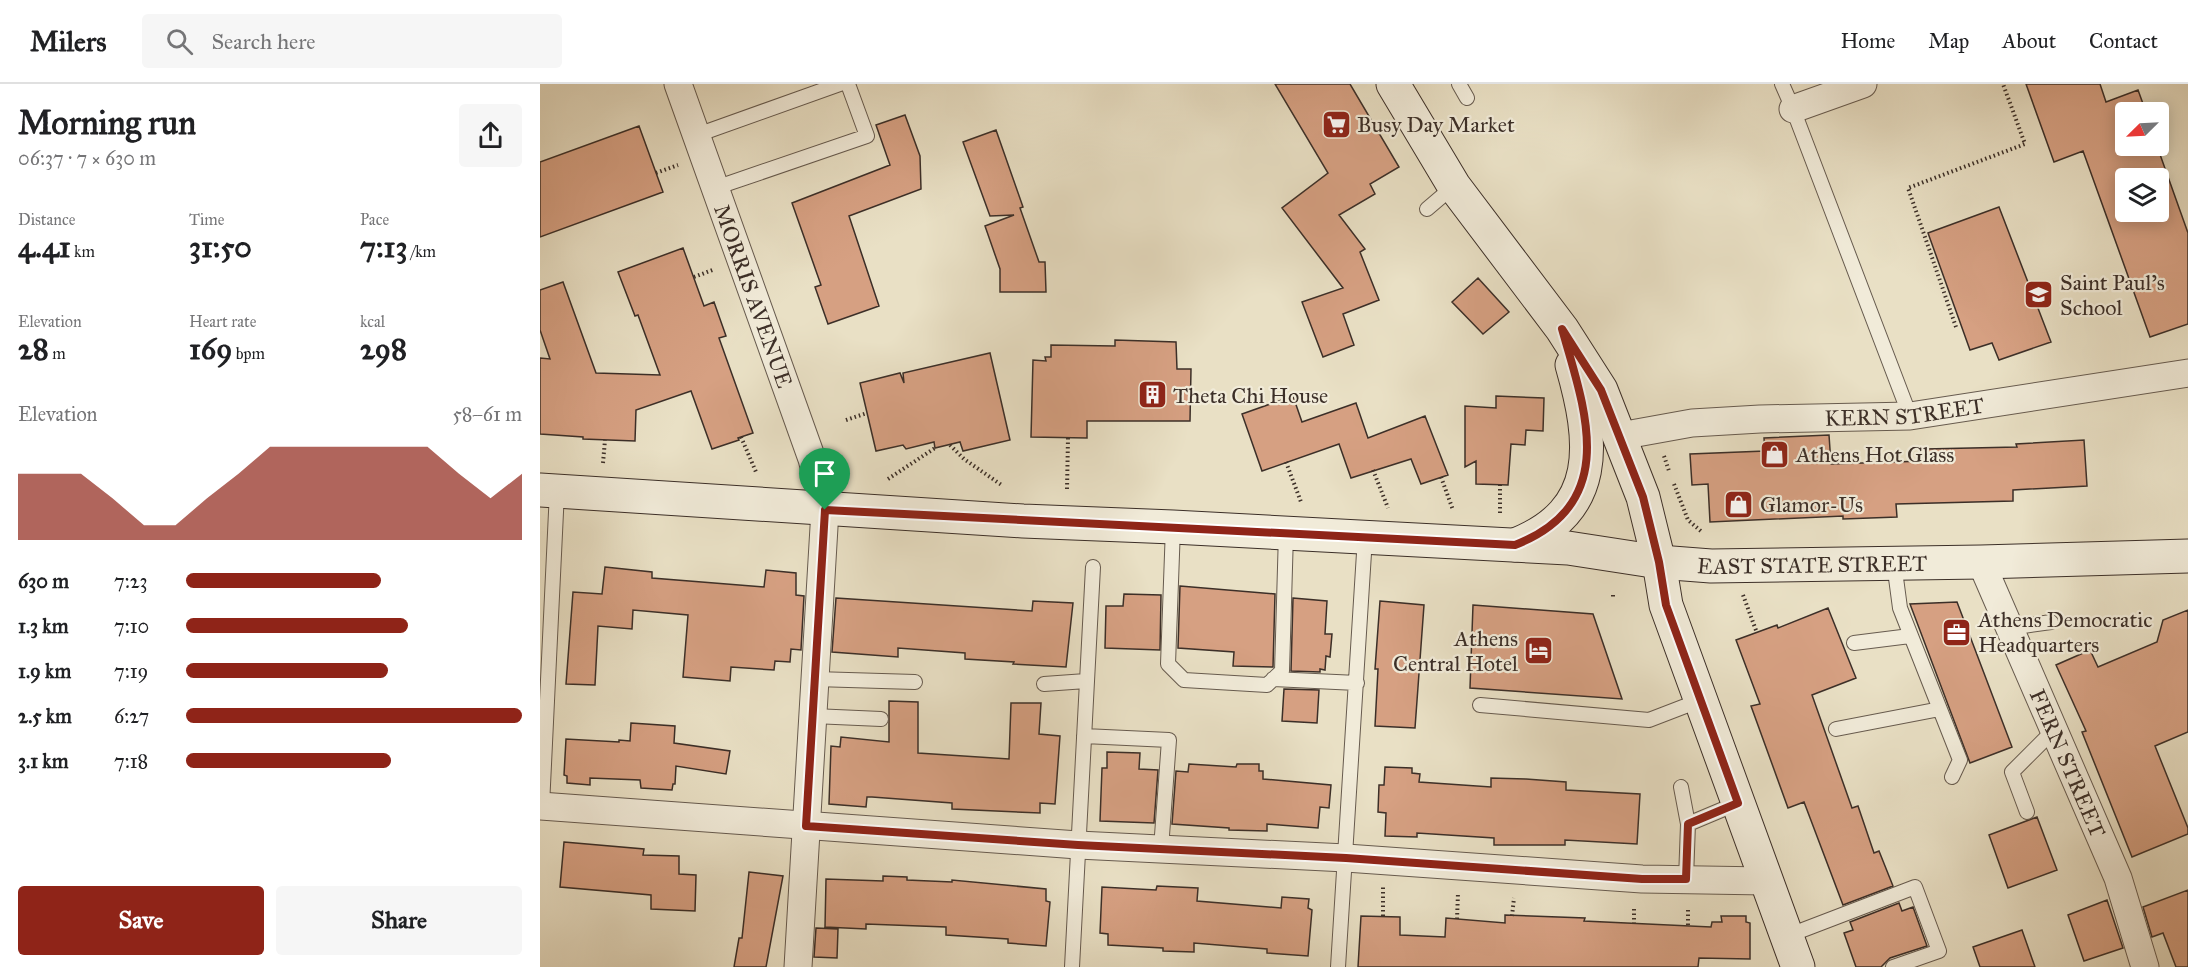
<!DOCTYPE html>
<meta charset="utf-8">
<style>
body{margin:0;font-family:"IM FELL Great Primer",serif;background:#f6f6f6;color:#202124;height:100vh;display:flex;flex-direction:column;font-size:22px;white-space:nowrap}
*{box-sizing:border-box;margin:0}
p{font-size:20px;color:#757577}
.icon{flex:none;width:33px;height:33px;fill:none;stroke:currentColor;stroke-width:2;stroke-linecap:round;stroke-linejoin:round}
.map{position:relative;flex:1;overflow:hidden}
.drawer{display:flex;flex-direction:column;background:#fff;width:540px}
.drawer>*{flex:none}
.needle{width:39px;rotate:246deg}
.fabs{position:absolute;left:1575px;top:18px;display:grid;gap:12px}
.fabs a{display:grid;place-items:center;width:54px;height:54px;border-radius:6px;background:#fff;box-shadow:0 3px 15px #0003;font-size:30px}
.pin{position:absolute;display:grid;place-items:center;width:51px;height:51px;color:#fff;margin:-62px -26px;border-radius:50% 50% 50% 0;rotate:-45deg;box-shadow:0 0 6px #0007}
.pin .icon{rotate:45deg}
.round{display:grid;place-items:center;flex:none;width:63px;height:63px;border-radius:6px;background:#f6f6f6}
.headline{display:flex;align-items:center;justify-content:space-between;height:102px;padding:0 18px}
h1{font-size:33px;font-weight:700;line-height:45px}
.figures{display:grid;grid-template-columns:repeat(3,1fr);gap:9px;height:102px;padding:6px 18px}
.figures div{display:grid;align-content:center}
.figures b{font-size:30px;font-weight:700}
.figures small{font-size:16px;font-weight:400}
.figures p{font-size:16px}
.chart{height:168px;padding:12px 18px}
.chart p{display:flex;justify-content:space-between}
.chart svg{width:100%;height:108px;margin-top:6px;fill:#8f2418;opacity:.7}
.button{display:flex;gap:12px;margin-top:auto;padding:12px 18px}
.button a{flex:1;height:69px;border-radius:6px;background:#8f2418;color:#fff;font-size:24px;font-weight:700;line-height:69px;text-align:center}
.button a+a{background:#f6f6f6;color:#202124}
ul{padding:0 18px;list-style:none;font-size:20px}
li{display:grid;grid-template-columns:96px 72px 1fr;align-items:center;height:45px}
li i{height:15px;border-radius:8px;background:#8f2418}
header{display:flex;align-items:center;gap:36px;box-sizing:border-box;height:84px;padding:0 30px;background:#fff;border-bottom:2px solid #e0e0e0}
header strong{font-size:28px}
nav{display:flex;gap:33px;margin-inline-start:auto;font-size:21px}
.search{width:420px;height:54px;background:#f6f6f6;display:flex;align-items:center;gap:15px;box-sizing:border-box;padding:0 21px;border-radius:6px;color:#757577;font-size:22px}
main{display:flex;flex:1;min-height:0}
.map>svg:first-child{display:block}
.building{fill:#d6a082;stroke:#3c2f28;stroke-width:1.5;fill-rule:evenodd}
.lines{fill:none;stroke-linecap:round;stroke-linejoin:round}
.lane-casing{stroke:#675b4f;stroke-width:16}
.street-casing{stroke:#675b4f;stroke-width:29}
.secondary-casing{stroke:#3c2f28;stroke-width:35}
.path{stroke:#3c2f28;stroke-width:4;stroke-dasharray:1.5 3;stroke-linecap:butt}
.lane{stroke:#f1ebd9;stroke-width:14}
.street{stroke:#f1ebd9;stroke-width:27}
.secondary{stroke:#f1ebd9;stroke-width:33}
.route-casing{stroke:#fff;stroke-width:12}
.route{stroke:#8f2418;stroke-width:8}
.labels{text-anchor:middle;stroke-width:4.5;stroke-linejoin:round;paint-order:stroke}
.poi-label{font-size:22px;fill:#3c2f28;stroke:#f1ebd9;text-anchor:start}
.street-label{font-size:22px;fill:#3c2f28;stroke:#f1ebd9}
</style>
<header>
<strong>Milers</strong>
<div class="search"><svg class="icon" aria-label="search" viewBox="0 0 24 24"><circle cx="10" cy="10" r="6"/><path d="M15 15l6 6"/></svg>Search here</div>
<nav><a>Home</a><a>Map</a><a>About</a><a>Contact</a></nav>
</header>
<main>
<section class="drawer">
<div class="headline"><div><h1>Morning run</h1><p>06:37 · 7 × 630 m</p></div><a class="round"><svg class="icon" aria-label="share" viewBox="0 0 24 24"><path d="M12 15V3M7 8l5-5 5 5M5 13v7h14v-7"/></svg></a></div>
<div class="figures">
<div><p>Distance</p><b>4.41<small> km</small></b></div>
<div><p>Time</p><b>31:50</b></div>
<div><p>Pace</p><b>7:13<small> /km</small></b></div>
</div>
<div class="figures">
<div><p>Elevation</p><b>28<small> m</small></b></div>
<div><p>Heart rate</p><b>169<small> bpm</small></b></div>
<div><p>kcal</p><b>298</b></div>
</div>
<div class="chart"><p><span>Elevation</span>58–61 m</p>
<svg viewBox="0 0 160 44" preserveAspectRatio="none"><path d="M0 44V17L10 17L20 17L30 27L40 38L50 38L60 27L70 17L80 6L90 6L100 6L110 6L120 6L130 6L140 17L150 27L160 17V44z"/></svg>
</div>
<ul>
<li><b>630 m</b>7:23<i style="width:58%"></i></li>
<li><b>1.3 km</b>7:10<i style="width:66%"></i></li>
<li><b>1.9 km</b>7:19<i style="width:60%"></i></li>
<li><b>2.5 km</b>6:27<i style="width:100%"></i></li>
<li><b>3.1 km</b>7:18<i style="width:61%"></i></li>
</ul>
<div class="button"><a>Save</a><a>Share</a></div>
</section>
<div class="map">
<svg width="1648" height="883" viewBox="0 0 1648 883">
<rect width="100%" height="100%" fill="#e9e0c5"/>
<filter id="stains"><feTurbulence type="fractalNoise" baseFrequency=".00333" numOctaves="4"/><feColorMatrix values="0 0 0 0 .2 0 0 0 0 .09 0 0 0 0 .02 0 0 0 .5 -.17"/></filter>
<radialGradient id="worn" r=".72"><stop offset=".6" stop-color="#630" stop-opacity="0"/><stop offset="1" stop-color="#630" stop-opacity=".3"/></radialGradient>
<!-- building -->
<path class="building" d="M735 0H810L859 83 830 100 835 110 799 131 825 165 820 168 839 216 803 230 814 261 783 273 762 218 803 204 742 124 788 89Z
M1486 0H1560L1566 18 1598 6 1606 28H1586V62H1617L1648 149V240L1610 253 1543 67 1514 78ZM1586 94H1618V128H1586Z
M365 31 380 72 381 105 309 132 339 222 288 240 275 203 281 201 252 119 350 81 336 41Z
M99 42 123 108 0 153V78Z
M456 46 483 123 480 124 499 178H505L506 208H460V185L445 142 474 131 450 132 423 58Z
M1459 123 1511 258 1459 276 1452 259 1430 266 1388 149Z
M143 164 164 222 174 218 186 252 179 254 213 349 198 354 199 356 172 365 151 307 96 326 95 357 43 355V353L0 350V274L10 275 0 246V206L23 198 56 289 120 291 98 231 95 232 78 188Z
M938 194 969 228 943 250 912 218Z
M575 256 636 258 637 285H651L650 337H547V354L491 353 493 276 506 277 505 273H511V261L575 262Z
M450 269 470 356 423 367 420 358 395 364 394 358 366 365 363 361 336 367 320 299 360 289 364 299 363 289Z
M753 312 762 338 816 319 828 354 885 332 908 391 881 400 871 375 811 394 799 360 722 387 702 330Z
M956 312 1004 314 1003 347 986 346 985 361 971 360 968 401 936 400V377L925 383V322L956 324Z
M1289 351 1291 380 1385 377V365L1477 363 1476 360 1544 356 1547 402 1473 406V417L1356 420 1357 433 1303 435V432L1170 438 1168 400 1152 401 1150 370 1225 367 1224 354Z
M65 483 112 488V494L224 503 226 486 256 489V511L264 512 261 566 251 565 250 578 235 577 234 586 191 583 190 597 143 593 148 531 93 526 92 545 58 542 55 601 26 600 33 508 62 510Z
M640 502 735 510 733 583 693 582 694 568 638 564Z
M584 510 621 511 620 566 565 564 566 522H583Z
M296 514 492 527 493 517 533 519 526 583 473 580 474 578 425 575V569L358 564V573L292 568Z
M753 514 787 517 785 550H792L790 573 786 572 785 586 780 585V588L751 587Z
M840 517 884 521 875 644 835 642 838 585H835Z
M1417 518 1472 663 1430 679 1370 520Z
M933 521 1053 530 1082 615 930 604Z
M1288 524 1316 594 1272 611 1312 724 1318 722 1334 769 1339 767 1353 802 1303 821 1264 718 1248 724 1211 622 1220 620 1196 556 1237 541 1238 544Z
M1648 526V648L1615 662 1648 744V750L1592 773 1542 648 1546 647 1516 581 1550 566 1558 583 1617 558 1623 536Z
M744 605 779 606 777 639 742 637Z
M349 617 378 618V669L469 675 471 619H501L499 650 520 652 515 720 500 719V729L412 725V719L332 713H327L326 723 289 720 291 662 300 663 301 653 349 658Z
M91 639 135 642 134 659 190 667 186 690 136 682 135 700H133L132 706 101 704 100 696 50 694V701L27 699V692L24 691 26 655 79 658V656L90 657Z
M567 668 600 669 599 685 618 686 614 739 560 737 562 684H567Z
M649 680 696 683 697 680H719V687H723V695L791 701 789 724 780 723 778 744 727 740V747L689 746V744L632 740 636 687 648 688Z
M845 683 872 684V689L880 690 879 698 951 703V694L986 695 1026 698V706L1100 710 1097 760 1025 756V761H954V754L877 749V753L845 752 846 729 838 728 839 701H844Z
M1497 733 1517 786 1468 804 1449 751Z
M24 758 104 765 103 771 139 772V790L156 791 155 827 111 825V811L20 803Z
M209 788 243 792 226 883H194L199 854H202Z
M343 792 367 793V796L412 798V796L506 805V817L510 818 506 862 468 859V855L406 851V843L326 840V845L285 843 286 795 343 797Z
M617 802 658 804 657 817 741 824 742 813 769 815 768 824 772 826 768 872 727 869V865L654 859V868L623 867V864L568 861V850L560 849 562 803 616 806Z
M1648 806V883H1636L1623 849 1612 853 1603 823Z
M1567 816 1583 864 1544 877 1528 831Z
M1359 819 1362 827 1373 823 1387 862 1350 874 1341 883H1316L1304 849 1313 846 1310 838Z
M965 831 1045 834 1044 837 1171 843 1172 838H1182L1181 832H1206V838L1210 839V875L1159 874 1158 883H818L821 832 860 833V851L905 853 906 834 965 839Z
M276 844 298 845 297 874 274 873Z
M1482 846 1495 883H1440L1433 863Z"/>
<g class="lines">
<defs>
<path id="lane" d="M919 0 927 14
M1242 0 1253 25 1370 332
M157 51 300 0
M175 104 327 52 308 0
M887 125 914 102
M633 443 628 580 644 596 727 601 742 587 746 449
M1354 479 1360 524 1420 676 1412 693
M1470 544 1511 538
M1314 559 1370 552
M275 595 375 598
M733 595 817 599
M504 600 546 597
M940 621 1109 636 1161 616
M273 632 341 635
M1296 645 1400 625
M544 652 629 656 621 765
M1141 703 1148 740
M2 722 17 407
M1487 728 1472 688 1514 646
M1146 795 1148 740 1198 719
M1247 852 1375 803 1399 867 1353 883
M532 883 553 483
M798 883 825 453"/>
<g id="street">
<path id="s1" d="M138 0 272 375 285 426 258 883"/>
<path d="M1253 25 1323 0"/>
<path id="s2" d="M1080 352 1152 339 1220 335 1370 332 1648 289"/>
<path id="s3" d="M1441 478 1578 794 1605 883"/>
<path d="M0 722 538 761 806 774 1102 795 1226 797"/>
</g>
<g id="secondary">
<path d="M853 0 914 102 1022 245 1061 306 1103 413 1119 478 1126 521 1258 883"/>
<path id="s4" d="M0 406 483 437 633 443 1028 464 1119 478 1171 482 1441 478 1648 472"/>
<path d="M975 461C1062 427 1054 358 1032 281"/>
</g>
</defs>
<!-- lane casing -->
<use href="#lane" class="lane-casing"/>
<!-- street casing -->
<use href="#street" class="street-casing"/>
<!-- secondary casing -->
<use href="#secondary" class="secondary-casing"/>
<!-- path -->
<path class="path" d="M116 89 138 81
M154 193 175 185
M1416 243 1368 104 1485 60 1463 0
M306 336 327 329
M201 353 216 388
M410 361 424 375 463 402
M1124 372 1129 387
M746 378 761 418
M63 379 65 356
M833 386 848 424
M901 393 913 426
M348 395 395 364
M1134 400 1148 436 1163 449
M527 405 528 354
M960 429V401
M1073 511V515
M1203 511 1217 549
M843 832V803
M972 832 974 814
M917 835 918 809
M1094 840V823
M1148 841V824"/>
<!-- lane -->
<use href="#lane" class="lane"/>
<!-- street -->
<use href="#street" class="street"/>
<!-- secondary -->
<use href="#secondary" class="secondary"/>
</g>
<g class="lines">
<defs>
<path id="route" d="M1022 245 1061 306 1103 413 1119 478 1126 521 1198 719 1148 740 1146 795H1102L806 774 538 761 266 742 285 426 975 461C1080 420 1046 328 1022 245Z"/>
</defs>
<!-- route casing -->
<use href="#route" class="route-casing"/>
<!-- route -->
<use href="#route" class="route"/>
</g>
<!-- icons -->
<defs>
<symbol id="supermarket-square" viewBox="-11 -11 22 22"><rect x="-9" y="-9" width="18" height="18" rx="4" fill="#8f2418" stroke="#f1ebd9"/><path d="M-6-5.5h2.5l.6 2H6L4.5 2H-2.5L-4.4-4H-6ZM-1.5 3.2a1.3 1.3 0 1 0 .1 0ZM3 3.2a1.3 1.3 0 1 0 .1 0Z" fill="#fff"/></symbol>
<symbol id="school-square" viewBox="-11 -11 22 22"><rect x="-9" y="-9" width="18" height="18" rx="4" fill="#8f2418" stroke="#f1ebd9"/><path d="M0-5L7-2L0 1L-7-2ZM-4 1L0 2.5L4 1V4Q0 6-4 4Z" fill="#fff"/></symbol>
<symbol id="building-square" viewBox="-11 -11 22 22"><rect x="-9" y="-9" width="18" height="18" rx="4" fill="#8f2418" stroke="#f1ebd9"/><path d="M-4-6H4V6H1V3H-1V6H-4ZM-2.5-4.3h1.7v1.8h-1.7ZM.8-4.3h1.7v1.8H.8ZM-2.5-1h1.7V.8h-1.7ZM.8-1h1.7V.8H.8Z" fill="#fff"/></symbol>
<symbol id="shop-square" viewBox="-11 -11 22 22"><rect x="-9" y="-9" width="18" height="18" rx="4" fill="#8f2418" stroke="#f1ebd9"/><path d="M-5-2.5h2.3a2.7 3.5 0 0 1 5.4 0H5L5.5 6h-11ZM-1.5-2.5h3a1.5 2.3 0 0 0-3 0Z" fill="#fff"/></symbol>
<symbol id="office-square" viewBox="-11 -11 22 22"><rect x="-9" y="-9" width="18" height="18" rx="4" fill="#8f2418" stroke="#f1ebd9"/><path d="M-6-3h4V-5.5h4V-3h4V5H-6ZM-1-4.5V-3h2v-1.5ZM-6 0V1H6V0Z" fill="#fff"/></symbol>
<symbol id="hotel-square" viewBox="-11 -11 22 22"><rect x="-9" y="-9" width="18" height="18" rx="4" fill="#8f2418" stroke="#f1ebd9"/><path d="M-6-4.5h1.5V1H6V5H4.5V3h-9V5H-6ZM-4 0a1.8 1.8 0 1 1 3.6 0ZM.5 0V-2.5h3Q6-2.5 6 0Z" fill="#fff"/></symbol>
</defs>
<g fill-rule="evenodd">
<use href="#supermarket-square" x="780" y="24" width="33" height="33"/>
<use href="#school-square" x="1482" y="194" width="33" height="33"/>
<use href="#building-square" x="596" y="294" width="33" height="33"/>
<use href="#shop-square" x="1218" y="354" width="33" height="33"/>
<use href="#shop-square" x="1182" y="404" width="33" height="33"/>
<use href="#office-square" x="1400" y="532" width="33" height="33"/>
<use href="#hotel-square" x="982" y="550" width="33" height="33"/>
</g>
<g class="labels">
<!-- poi labels -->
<g class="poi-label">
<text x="817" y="48">Busy Day Market</text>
<text x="1520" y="206">Saint Paul’s<tspan x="1520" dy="25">School</tspan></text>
<text x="633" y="319">Theta Chi House</text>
<text x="1256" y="378">Athens Hot Glass</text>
<text x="1220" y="428">Glamor-Us</text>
<text x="1438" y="543">Athens Democratic<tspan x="1438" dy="25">Headquarters</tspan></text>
<text x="978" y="562" text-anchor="end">Athens<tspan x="978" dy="25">Central Hotel</tspan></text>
</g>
<!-- street labels -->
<g class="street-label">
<text dy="8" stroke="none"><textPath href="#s1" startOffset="225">MORRIS AVENUE</textPath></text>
<text dy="8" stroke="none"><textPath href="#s2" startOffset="286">KERN STREET</textPath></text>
<text dy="8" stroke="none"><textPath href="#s4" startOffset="1275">EAST STATE STREET</textPath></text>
<text dy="8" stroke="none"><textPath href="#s3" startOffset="219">FERN STREET</textPath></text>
</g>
</g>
<rect width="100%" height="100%" filter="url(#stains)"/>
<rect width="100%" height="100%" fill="url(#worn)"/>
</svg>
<div class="fabs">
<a><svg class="needle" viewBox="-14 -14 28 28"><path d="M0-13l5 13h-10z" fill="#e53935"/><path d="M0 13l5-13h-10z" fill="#757577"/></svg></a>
<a><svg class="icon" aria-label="layers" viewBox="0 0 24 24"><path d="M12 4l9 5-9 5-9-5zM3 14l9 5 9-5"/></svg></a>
</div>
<div class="pin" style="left:285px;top:426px;background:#1e9e55"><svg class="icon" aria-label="arrive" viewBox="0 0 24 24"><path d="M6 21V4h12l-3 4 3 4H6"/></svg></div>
</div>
</main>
